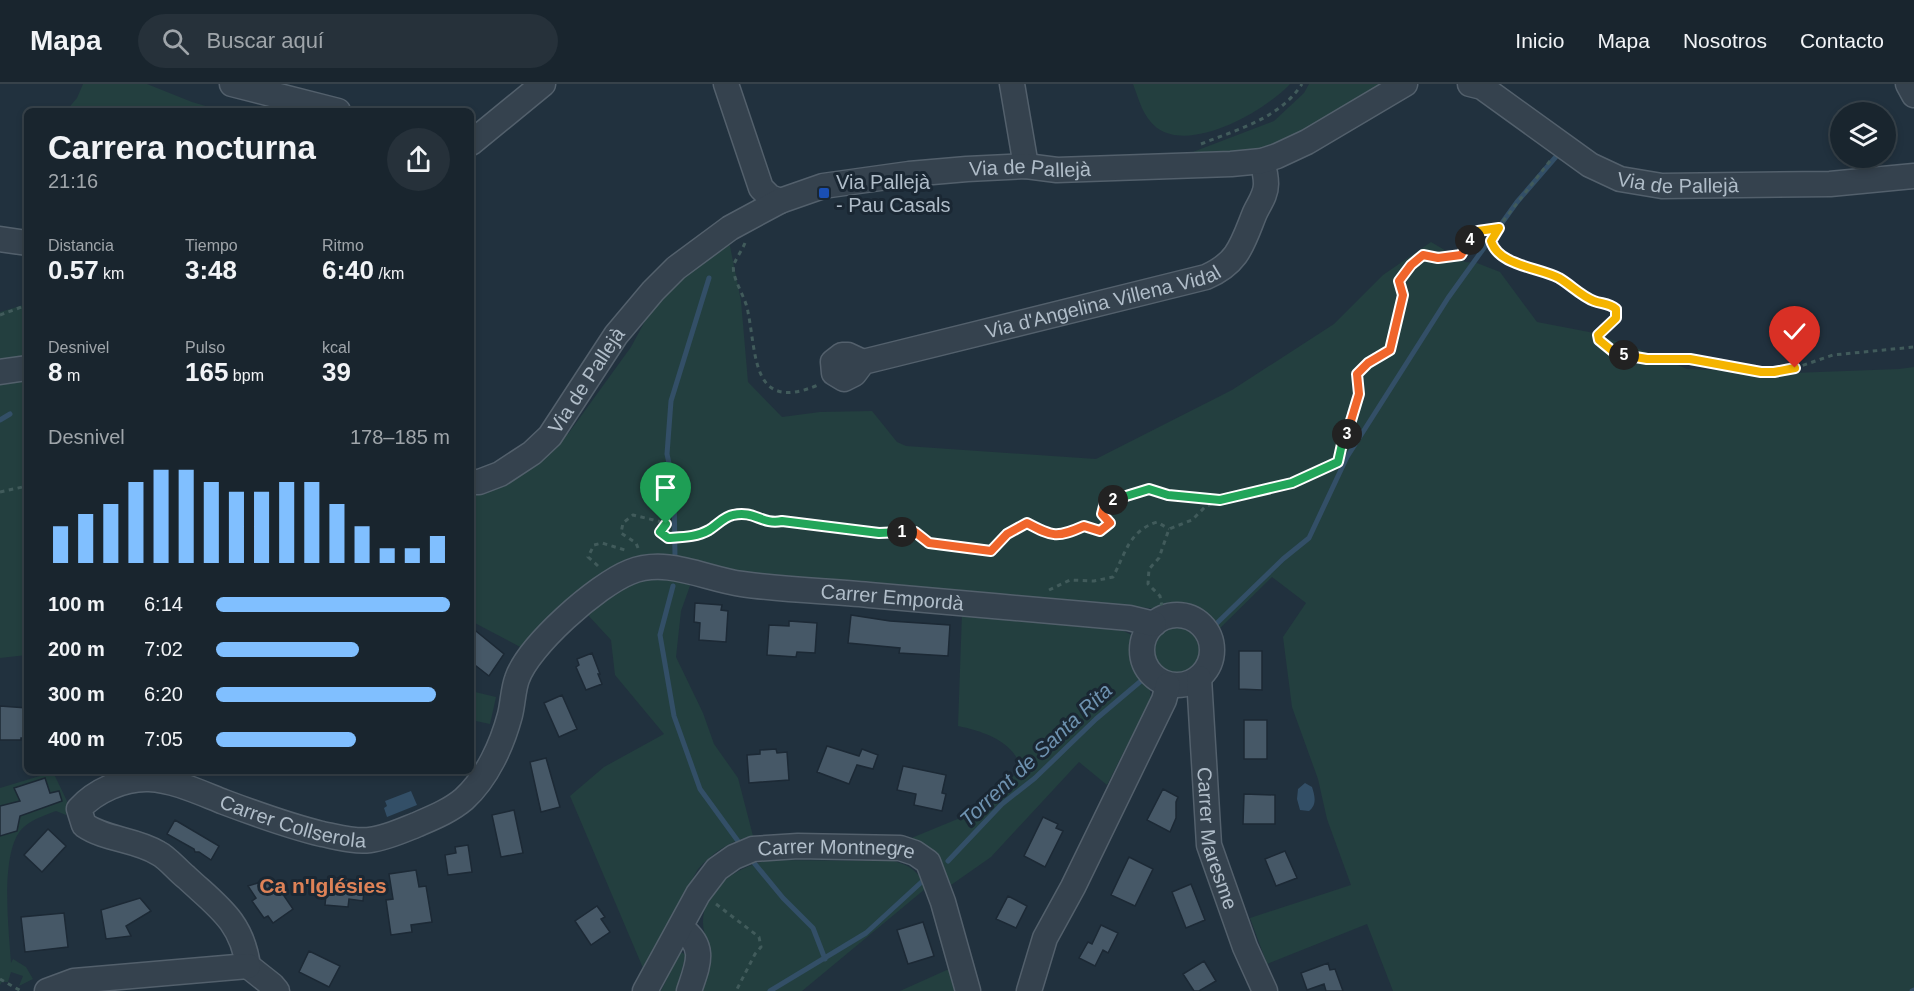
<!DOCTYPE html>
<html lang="es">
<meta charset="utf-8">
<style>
body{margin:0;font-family:Helvetica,sans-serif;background:#26313a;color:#f1f3f6;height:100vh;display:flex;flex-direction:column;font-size:22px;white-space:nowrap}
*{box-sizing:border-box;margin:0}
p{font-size:20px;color:#9fa5aa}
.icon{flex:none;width:33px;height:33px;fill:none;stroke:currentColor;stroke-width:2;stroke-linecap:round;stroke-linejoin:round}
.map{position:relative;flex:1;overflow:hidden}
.side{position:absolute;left:24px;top:24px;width:450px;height:666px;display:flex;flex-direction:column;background:#19252e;border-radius:9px;box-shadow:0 3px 9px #0003,0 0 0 2px #37424a}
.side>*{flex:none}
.fabs{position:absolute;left:1830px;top:18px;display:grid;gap:12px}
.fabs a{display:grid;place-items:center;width:66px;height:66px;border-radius:50%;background:#19252e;box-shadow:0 3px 9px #0003,0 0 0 2px #37424a;font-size:30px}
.pin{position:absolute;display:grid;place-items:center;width:51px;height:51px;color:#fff;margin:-62px -26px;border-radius:50% 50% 50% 0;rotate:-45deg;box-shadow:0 0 6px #0007}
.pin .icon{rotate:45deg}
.km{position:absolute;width:30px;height:30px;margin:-15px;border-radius:50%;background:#222;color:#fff;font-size:16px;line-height:30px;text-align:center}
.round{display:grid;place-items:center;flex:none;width:63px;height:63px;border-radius:32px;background:#26313a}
.headline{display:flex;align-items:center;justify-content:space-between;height:102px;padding:0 24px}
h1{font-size:33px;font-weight:700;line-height:45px}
.metrics{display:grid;grid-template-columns:repeat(3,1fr);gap:9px;height:102px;padding:6px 24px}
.metrics div{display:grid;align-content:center}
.metrics b{font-size:26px;font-weight:700}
.metrics small{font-size:16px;font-weight:400}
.metrics p{font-size:16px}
.chart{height:168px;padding:12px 24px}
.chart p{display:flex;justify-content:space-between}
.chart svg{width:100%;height:108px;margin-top:6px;stroke:#80bfff;stroke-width:6}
ul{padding:0 24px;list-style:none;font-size:20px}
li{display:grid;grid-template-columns:96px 72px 1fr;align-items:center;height:45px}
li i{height:15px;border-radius:8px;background:#80bfff}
header{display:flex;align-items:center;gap:36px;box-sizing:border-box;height:84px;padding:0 30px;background:#19252e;border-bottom:2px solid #37424a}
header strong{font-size:28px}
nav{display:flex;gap:33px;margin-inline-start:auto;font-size:21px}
.search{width:420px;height:54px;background:#26313a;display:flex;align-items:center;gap:15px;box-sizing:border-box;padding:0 21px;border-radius:33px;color:#9fa5aa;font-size:22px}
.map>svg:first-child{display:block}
.green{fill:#233f3f}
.water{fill:#334f67}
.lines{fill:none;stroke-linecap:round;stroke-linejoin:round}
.stream{stroke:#334f67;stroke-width:5}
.building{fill:#465867;stroke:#1c2935;stroke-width:1.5}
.minor-casing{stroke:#53606c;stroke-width:27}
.path{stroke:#415b5b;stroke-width:3;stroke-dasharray:4.5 4.5;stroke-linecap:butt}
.minor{stroke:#35424e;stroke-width:24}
.split-1-casing{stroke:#fff;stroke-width:12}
.split-2-casing{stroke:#fff;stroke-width:12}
.split-3-casing{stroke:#fff;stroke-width:12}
.split-4-casing{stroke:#fff;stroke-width:12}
.split-5-casing{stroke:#fff;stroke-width:12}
.split-6-casing{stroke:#fff;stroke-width:12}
.split-1{stroke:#22a559;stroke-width:8}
.split-2{stroke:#f0652b;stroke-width:8}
.split-3{stroke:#22a559;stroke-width:8}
.split-4{stroke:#f0652b;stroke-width:8}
.split-5{stroke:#f5b400;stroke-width:8}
.split-6{stroke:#f5b400;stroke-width:8}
.transit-dot{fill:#1a4fb4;stroke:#1a2733;stroke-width:2}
.labels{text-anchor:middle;stroke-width:6;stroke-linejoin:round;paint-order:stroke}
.street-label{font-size:20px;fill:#b0bdc9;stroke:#1a2733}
.poi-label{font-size:20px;fill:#b0bdc9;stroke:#1a2733;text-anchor:start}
.water-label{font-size:21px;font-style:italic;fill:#6e92b0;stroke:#1a2733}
.neighbourhood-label{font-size:21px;font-weight:bold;fill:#de8257;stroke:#1a2733}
</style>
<header>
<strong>Mapa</strong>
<div class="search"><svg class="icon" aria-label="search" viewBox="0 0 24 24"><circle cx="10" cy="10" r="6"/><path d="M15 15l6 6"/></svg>Buscar aquí</div>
<nav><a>Inicio</a><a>Mapa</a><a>Nosotros</a><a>Contacto</a></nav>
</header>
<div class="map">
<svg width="1914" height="907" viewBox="0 0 1914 907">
<rect width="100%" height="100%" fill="#21313e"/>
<!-- green -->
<path class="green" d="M83 0H147L192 18 216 25 233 27H66L77 14Z
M1133 0H1290C1265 27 1192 69 1157 44 1143 33 1139 16 1133 0Z
M1309 0H1380C1348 22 1292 61 1255 67 1232 71 1208 70 1185 71L1274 37 1304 9Z
M729 157 741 217 748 298 782 333 820 328 872 327 897 358 906 362 1096 375 1232 306 1334 240 1383 191 1431 158 1465 178 1477 179 1500 188 1537 238 1589 248 1639 265 1687 285 1793 289 1899 285 1914 283V907H1393L1367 840 1267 880 1250 834 1351 801 1327 735 1318 695 1292 623 1283 553 1306 519 1272 493 1215 549C1209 525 1180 525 1160 525L743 488C718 483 694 475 669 472L524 565 471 537V407L567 347 568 350 631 263 651 226 675 199Z
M27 220V366L24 369 27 412V571L0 574V228Z
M656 495H671L691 499 681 527 676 573 703 629 714 660 738 694 753 752C731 756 712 769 698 785L643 884 570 712 604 683 664 650 615 591 611 556 587 530C607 513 630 497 656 495Z
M962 529 1117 544 1132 551 1136 557 1139 580 1149 600 1151 614 1107 701 1079 678 991 773 951 801 937 773 909 755 977 727 1021 685C1015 657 982 647 958 642Z
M1149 567a28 28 0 1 1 56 0a28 28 0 1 1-56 0Z
M471 607 496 613 490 640 471 636Z
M53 688 67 717 66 731 56 727C43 732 29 736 20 747 0 774 9 846 11 879L13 875 26 883 33 895 19 902 23 892 11 888 8 898H2L0 901V704Z
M770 776 894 777C911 782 920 788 925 805L802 907H702C705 897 710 886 711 875 711 862 703 851 703 839 703 803 739 782 770 776Z
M680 868 685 870V874L676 907H661Z
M949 885 955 907H900Z"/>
<!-- water -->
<path class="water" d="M1305 699 1312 703C1315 712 1317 721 1309 727L1300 726 1297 715 1298 705Z
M411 707 417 721 387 733 384 724 387 722 385 717Z"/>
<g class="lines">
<!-- stream -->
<path class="stream" d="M0 336 10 330
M675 473 674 403 667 370 671 317 709 194
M673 502 660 551 674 632 700 705 743 764
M1215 541 1283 475 1309 454 1347 373 1448 214 1517 118 1560 68
M750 774 783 814 813 844 825 875
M948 777 1002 720 1035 694 1096 635 1148 591
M770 907 866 849 927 793
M1912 907 1914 906"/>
</g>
<!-- building -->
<path class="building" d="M695 519 722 521 721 526 728 527 726 558 699 556 700 539 694 538Z
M851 531 890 537 950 541 948 572 899 569 900 564 848 559Z
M789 537 817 539 815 569 797 568 796 573 767 571 769 541 789 542Z
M471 543 504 570 489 592 471 578Z
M1239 567H1262V606L1239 605Z
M592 569 600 590H598L602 600 586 606 576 583 579 581 577 575Z
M562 611 577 645 559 653 544 619Z
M0 622 27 624V654H21V656H0Z
M1244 636H1267V675H1244Z
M827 662 859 672 862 665 878 671 873 685 857 681 849 700 817 688Z
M776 665 777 669 787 668 789 696 749 699 747 671 760 670V666Z
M546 674 560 723 541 728 530 678Z
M903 682 946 691 942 709 946 710 942 727 914 721 916 710 897 706Z
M45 694 50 709 59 707 62 717 20 732 17 747 0 752V722L20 717 14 704Z
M1163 705 1178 713 1176 718V734L1170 748 1147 736Z
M1244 710 1275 711V740H1243Z
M514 726 523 769 501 773 492 731Z
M1043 733 1058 740 1056 744 1063 747 1045 783 1024 772Z
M175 736 219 762 211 776 199 768H195L194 765 167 750Z
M48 745 66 762 42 788 24 771Z
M468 761 472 788 448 791 445 771 456 769 455 763Z
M1285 767 1297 794 1276 802 1265 775Z
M1129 773 1153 785 1135 822 1111 811Z
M416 786 419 803 426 802 432 838 411 841 412 848 391 851 386 816 393 815 389 790Z
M328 793 365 797 363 817 349 815 348 823 325 821Z
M261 798 276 800 293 825 273 839 268 832 264 834 252 817 256 814 248 802Z
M1191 800 1205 836 1186 844 1172 808Z
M1008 812 1027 822 1016 844 996 835Z
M140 814 151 827 126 842 131 852 106 855 101 826Z
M597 822 605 833 601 835 610 848 591 861 575 837Z
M64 829 68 863 25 868 21 833Z
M923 838 934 872 908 880 897 846Z
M1101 841 1118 849 1108 869 1103 866 1095 882 1079 874 1088 858 1092 860Z
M309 867 340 882 329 903 299 888Z
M1204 877 1216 897 1199 907H1194L1183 890Z
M1328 879 1330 886 1335 885 1343 907H1326L1324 900 1307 906 1301 889Z"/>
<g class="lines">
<defs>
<g id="minor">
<path d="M232 0 338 27"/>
<path d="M726 0 761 104 770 113 780 117"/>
<path d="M1012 0 1026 82"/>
<path id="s1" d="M1470 0 1482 3 1590 81 1620 95 1662 102 1830 100 1914 92"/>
<path d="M1908 0 1914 11"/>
<path d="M471 59 543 0"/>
<path d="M0 155 27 159"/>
<path id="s2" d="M863 278 854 290 844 295 834 289 833 278 842 271H848L863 278 1206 193C1238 179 1242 161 1254 131 1258 121 1266 112 1266 100 1266 93 1264 84 1262 77"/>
<path d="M0 288 27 284"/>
<path id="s3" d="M471 398H479L500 390 532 369 550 352 616 251 653 207 676 184 730 144 780 117 823 102 909 90 967 85 1026 82 1057 86 1231 80 1262 77 1277 72 1307 58 1405 0"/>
<circle cx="1177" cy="566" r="35"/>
<path id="s4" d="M1199 594 1209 761 1245 863 1265 907"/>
<path d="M681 844C707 863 698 880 689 907"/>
<path id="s5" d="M248 882C242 837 217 822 186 793 177 786 168 774 158 769 135 755 106 756 84 741L79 725C95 707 124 694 149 695 174 696 201 709 224 718 256 730 289 742 322 750 338 753 354 758 370 756 386 754 401 747 416 741 432 734 450 727 464 715 487 694 502 661 510 631 513 619 513 606 517 595 528 562 597 501 630 488 667 473 705 495 742 500 784 506 827 507 869 511 956 519 1042 526 1129 534L1154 540"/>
<path d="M248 882 272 901 277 907"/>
<path d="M47 907 74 897 248 882"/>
<path id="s6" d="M645 907 698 810 717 785 734 773 753 765 798 762 900 764 915 769 928 778 943 818 968 907"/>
<path d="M1029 907 1045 854 1073 803 1164 616 1168 601"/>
</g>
</defs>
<!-- minor casing -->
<use href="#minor" class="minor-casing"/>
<!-- path -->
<path class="path" d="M1201 60C1238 45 1279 35 1302 0
M1550 77 1493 150C1482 176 1544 185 1560 194 1569 200 1577 208 1586 213 1596 219 1607 218 1616 225V234L1598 251 1599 256 1603 262 1615 269 1621 271 1647 275H1690L1774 288 1795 284 1833 271 1914 263
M745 159C742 166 737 173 734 180 730 192 746 213 748 228 757 273 752 329 818 301
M0 231 27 221
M0 408 27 402
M638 464 636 459 621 449 623 439 633 431 666 439 660 448 668 454C683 453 697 453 709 446 717 441 725 432 733 431 755 426 761 441 782 437L879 449 915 448 929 459 991 467 1007 450 1027 439C1053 453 1057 454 1084 442L1100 447 1110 439 1102 430 1105 418 1149 405 1168 411 1220 416
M598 482 588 473 594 461 602 459 628 467
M1049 506 1070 496 1094 497 1113 493C1126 468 1129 447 1157 438L1169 445
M1162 523 1160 512 1148 500 1149 485 1159 474 1169 445 1192 436 1205 423 1220 416 1292 399 1338 378 1359 310 1357 290 1368 279 1390 266 1403 211 1399 197 1411 181 1423 171 1438 174 1461 171 1478 147 1498 144
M716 820 759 853 761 863 755 870 736 907
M0 895 21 907"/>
<!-- minor -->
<use href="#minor" class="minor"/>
</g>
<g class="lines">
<defs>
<path id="split-1" d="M666 440 660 448 668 454C683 453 697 453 709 446 717 441 725 432 733 431 755 426 761 441 782 437L879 449 902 448"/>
<path id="split-2" d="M902 448H915L929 459 991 467 1007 450 1027 439C1053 453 1057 454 1084 442L1100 447 1110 439 1102 430 1105 418 1113 416"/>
<path id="split-3" d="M1113 416 1149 405 1168 411 1220 416 1292 399 1338 378 1342 360 1347 350"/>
<path id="split-4" d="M1347 350 1359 310 1357 290 1368 279 1390 266 1403 211 1399 197 1411 181 1423 171 1438 174 1461 171 1470 156"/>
<path id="split-5" d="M1470 156 1478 147 1499 144 1491 157C1499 182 1538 183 1559 194 1571 201 1581 212 1594 217 1602 220 1609 219 1616 225V234L1598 251 1599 256 1615 269 1624 271"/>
<path id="split-6" d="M1624 271 1647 275H1690L1761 288H1774L1795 284"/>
</defs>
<!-- split-1 casing -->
<use href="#split-1" class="split-1-casing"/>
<!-- split-2 casing -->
<use href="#split-2" class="split-2-casing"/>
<!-- split-3 casing -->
<use href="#split-3" class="split-3-casing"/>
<!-- split-4 casing -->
<use href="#split-4" class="split-4-casing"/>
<!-- split-5 casing -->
<use href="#split-5" class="split-5-casing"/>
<!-- split-6 casing -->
<use href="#split-6" class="split-6-casing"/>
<!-- split-1 -->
<use href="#split-1" class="split-1"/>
<!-- split-2 -->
<use href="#split-2" class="split-2"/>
<!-- split-3 -->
<use href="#split-3" class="split-3"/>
<!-- split-4 -->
<use href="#split-4" class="split-4"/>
<!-- split-5 -->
<use href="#split-5" class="split-5"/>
<!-- split-6 -->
<use href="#split-6" class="split-6"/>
</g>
<!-- markers -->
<rect class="transit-dot" x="818" y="103" width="12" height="12" rx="3"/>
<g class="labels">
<!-- street labels -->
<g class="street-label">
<text dy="7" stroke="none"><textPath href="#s3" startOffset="682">Via de Pallejà</textPath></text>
<text dy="7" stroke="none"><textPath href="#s1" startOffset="237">Via de Pallejà</textPath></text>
<text dy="7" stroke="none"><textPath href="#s2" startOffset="330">Via d'Angelina Villena Vidal</textPath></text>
<text dy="7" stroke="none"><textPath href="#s3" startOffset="160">Via de Pallejà</textPath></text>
<text dy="7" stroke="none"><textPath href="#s5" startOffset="1214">Carrer Empordà</textPath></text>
<text dy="7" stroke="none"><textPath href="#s5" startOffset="474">Carrer Collserola</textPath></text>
<text dy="7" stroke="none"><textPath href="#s4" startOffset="162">Carrer Maresme</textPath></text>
<text dy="7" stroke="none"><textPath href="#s6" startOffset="267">Carrer Montnegre</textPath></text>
</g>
<!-- poi labels -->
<g class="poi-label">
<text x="836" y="105">Via Pallejà<tspan x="836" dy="23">- Pau Casals</tspan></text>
</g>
<!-- water labels -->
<g class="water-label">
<text transform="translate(1036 671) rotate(-43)" y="7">Torrent de Santa Rita</text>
</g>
<!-- neighbourhood labels -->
<g class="neighbourhood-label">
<text x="323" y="809">Ca n'Iglésies</text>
</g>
</g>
</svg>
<div class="fabs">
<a><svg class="icon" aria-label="layers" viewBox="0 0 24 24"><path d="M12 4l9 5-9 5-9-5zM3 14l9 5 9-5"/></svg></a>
</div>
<div class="pin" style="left:666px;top:440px;background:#1e9e55"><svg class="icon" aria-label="arrive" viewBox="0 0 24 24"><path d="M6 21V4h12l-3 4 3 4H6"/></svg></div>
<div class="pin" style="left:1795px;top:284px;background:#d93025"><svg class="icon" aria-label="check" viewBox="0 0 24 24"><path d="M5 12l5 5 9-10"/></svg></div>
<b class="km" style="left:902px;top:448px">1</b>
<b class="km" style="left:1113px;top:416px">2</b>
<b class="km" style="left:1347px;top:350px">3</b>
<b class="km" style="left:1470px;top:156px">4</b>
<b class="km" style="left:1624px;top:271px">5</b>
<section class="side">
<div class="headline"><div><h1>Carrera nocturna</h1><p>21:16</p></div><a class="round"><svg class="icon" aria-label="share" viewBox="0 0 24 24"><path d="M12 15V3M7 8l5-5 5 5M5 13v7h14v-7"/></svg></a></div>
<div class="metrics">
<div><p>Distancia</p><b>0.57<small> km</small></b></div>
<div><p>Tiempo</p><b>3:48</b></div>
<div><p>Ritmo</p><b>6:40<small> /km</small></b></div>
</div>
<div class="metrics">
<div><p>Desnivel</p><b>8<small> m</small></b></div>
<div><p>Pulso</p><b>165<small> bpm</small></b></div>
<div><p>kcal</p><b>39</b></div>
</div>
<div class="chart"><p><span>Desnivel</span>178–185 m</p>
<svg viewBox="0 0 160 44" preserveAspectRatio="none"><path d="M5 44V29M15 44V24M25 44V20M35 44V11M45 44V6M55 44V6M65 44V11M75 44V15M85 44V15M95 44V11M105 44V11M115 44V20M125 44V29M135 44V38M145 44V38M155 44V33"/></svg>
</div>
<ul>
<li><b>100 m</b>6:14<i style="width:100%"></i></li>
<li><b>200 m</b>7:02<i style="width:61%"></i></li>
<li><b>300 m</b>6:20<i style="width:94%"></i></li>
<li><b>400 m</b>7:05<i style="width:60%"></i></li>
</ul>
</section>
</div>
